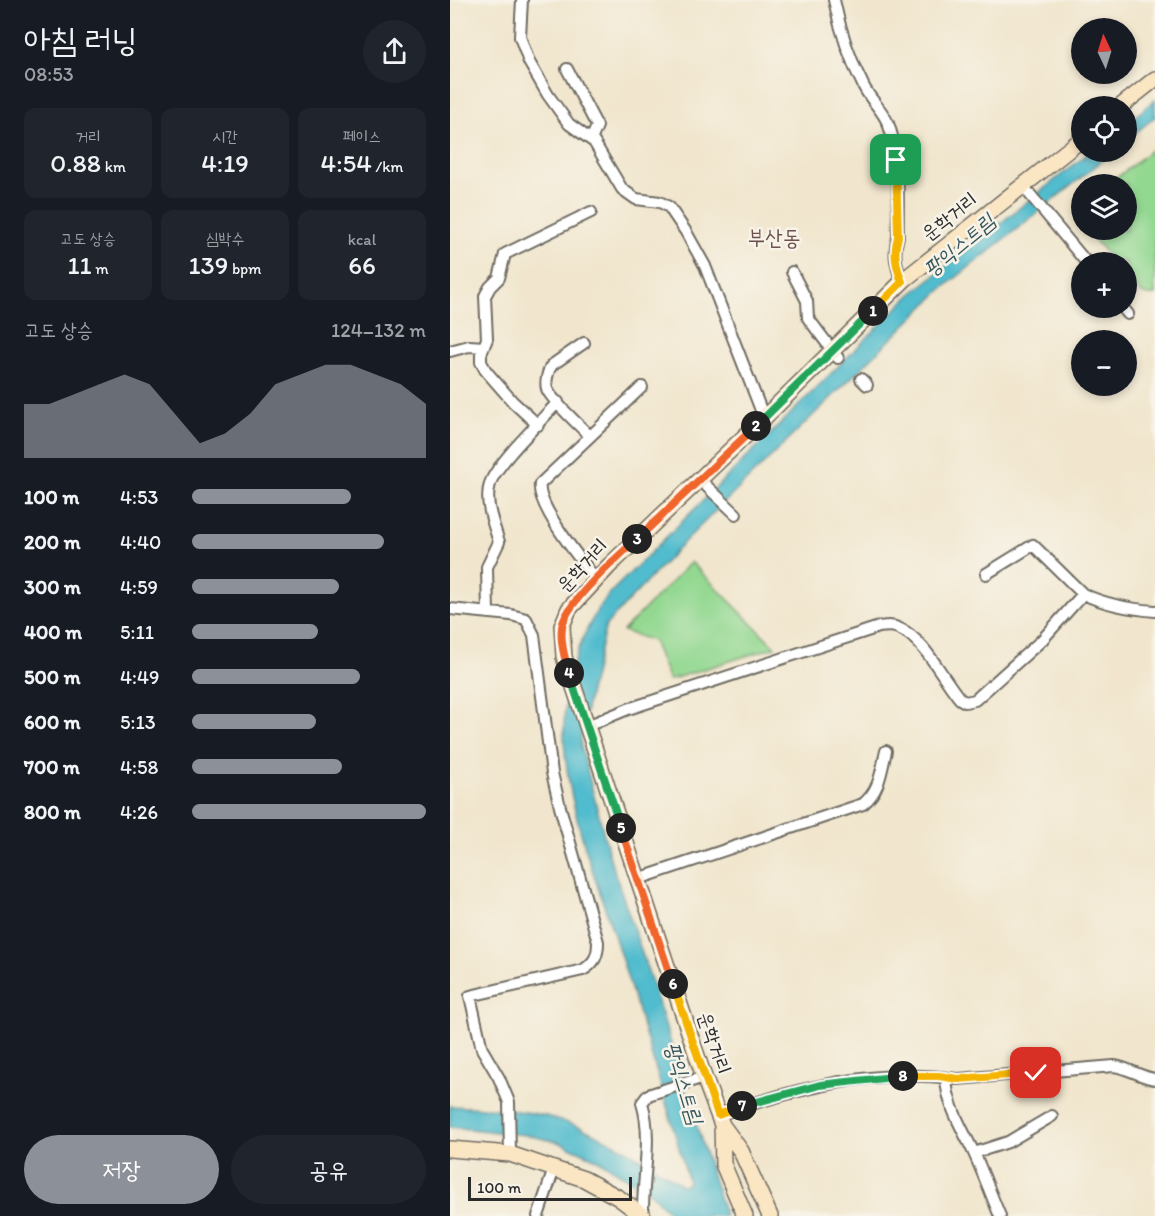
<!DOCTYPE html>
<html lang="ko">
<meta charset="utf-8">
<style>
body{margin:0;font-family:Itim,"Poor Story",sans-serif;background:#20242c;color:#f1f3f6;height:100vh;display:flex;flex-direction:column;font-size:22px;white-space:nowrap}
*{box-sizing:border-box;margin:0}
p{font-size:20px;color:#9ea1a6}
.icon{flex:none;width:33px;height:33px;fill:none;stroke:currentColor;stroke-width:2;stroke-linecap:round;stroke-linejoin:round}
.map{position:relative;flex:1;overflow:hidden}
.panel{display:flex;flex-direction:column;background:#171b24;width:450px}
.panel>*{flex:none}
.needle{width:39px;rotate:356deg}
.tools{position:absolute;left:621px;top:18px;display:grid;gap:12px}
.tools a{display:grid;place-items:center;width:66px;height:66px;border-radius:50%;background:#171b24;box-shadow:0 3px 9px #0003;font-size:30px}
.scale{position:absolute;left:18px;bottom:15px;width:164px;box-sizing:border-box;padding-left:6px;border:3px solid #2b2b2b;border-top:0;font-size:16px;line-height:21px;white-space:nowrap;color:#2b2b2b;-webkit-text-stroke:4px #f7f3e8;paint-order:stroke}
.pin{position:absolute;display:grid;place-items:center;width:51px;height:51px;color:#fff;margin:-26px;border-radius:12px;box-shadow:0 3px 9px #0006}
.km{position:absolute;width:30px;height:30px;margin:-15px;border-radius:50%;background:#222;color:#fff;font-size:16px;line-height:30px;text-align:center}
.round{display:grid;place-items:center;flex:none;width:63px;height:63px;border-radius:32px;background:#20242c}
.overview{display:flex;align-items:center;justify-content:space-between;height:102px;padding:0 24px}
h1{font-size:33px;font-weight:600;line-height:45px}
.metrics{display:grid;grid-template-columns:repeat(3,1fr);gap:9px;height:102px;padding:6px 24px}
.metrics div{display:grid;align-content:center;border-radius:12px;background:#20242c;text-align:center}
.metrics b{font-size:26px;font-weight:600}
.metrics small{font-size:16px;font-weight:400}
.metrics p{font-size:16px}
.chart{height:168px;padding:12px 24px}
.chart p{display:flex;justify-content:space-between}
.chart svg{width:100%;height:108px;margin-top:6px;fill:#8c9099;opacity:.7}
.cta{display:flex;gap:12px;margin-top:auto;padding:12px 24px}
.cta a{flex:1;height:69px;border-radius:36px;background:#8c9099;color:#fff;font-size:24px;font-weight:600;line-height:69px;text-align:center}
.cta a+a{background:#20242c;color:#f1f3f6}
ul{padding:0 24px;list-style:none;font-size:20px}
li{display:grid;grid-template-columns:96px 72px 1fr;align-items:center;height:45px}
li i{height:15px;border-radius:8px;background:#8c9099}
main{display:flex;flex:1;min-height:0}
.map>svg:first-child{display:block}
.green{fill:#93d891;stroke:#5f825e;stroke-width:1.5}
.water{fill:#51bccd;stroke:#3e747c;stroke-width:1.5}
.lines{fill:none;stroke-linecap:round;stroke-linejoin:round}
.street-casing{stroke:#706c64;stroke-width:14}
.secondary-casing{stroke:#706c64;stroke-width:18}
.street{stroke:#fff;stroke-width:10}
.secondary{stroke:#fbe6c4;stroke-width:15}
.split-1-casing{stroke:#fff;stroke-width:12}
.split-2-casing{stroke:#fff;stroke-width:12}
.split-3-casing{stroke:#fff;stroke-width:12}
.split-4-casing{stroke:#fff;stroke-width:12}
.split-5-casing{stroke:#fff;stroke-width:12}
.split-6-casing{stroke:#fff;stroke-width:12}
.split-7-casing{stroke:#fff;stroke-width:12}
.split-8-casing{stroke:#fff;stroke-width:12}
.split-9-casing{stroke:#fff;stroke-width:12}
.split-1{stroke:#f5b400;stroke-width:8}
.split-2{stroke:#22a559;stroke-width:8}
.split-3{stroke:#f0652b;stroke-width:8}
.split-4{stroke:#f0652b;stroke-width:8}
.split-5{stroke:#22a559;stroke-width:8}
.split-6{stroke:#f0652b;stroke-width:8}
.split-7{stroke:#f5b400;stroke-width:8}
.split-8{stroke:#22a559;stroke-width:8}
.split-9{stroke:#f5b400;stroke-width:8}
.labels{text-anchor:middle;stroke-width:5;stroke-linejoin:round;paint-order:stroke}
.street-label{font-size:20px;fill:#2b2b2b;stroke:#f7f3e8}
.water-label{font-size:21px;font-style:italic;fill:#36565c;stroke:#f7f3e8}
.quarter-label{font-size:22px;fill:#6c514c;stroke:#f7f3e8}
</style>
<main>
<section class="panel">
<div class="overview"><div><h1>아침 러닝</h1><p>08:53</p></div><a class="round"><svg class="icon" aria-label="share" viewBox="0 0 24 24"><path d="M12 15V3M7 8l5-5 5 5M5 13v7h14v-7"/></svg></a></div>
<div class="metrics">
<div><p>거리</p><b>0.88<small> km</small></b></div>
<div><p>시간</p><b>4:19</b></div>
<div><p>페이스</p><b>4:54<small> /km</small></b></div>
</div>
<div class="metrics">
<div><p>고도 상승</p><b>11<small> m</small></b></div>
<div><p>심박수</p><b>139<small> bpm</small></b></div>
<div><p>kcal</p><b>66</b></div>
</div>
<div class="chart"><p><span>고도 상승</span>124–132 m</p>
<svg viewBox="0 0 160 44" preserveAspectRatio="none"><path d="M0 44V22L10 22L20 18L30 14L40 10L50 14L60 26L70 38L80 34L90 26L100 14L110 10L120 6L130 6L140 10L150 14L160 22V44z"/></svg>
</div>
<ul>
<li><b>100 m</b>4:53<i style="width:68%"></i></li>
<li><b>200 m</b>4:40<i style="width:82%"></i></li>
<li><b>300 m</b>4:59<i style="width:63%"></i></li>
<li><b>400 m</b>5:11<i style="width:54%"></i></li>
<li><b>500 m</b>4:49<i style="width:72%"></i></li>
<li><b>600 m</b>5:13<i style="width:53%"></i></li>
<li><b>700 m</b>4:58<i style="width:64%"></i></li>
<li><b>800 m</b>4:26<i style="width:100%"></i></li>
</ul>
<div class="cta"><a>저장</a><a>공유</a></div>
</section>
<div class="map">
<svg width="705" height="1216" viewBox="0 0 705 1216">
<rect width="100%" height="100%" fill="#f7f3e8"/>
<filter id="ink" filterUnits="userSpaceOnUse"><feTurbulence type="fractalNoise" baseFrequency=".0167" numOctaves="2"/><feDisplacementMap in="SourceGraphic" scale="12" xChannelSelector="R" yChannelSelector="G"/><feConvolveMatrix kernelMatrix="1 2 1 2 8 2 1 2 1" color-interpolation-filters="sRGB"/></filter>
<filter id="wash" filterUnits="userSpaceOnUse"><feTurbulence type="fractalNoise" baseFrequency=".008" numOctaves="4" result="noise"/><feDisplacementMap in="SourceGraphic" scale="24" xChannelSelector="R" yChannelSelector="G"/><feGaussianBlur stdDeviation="1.35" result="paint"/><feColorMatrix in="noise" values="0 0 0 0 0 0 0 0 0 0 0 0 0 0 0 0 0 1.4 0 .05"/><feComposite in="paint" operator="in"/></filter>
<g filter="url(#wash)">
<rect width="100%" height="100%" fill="#f1e6cd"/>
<!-- green -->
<path class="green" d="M705 147V295C691 297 685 287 677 277L676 262H664L636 230H676V184H659Z
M241 562 325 647 219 680 203 641 173 631Z"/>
<!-- water -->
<path class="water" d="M705 100V117L677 140V123Z
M640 152H663L492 289 236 540 156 625 138 700 131 734V746L160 858 203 986 275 1216H222L202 1194 174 1176 147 1159 108 1142 76 1135 0 1127V1106C32 1108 65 1109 96 1116 141 1127 194 1159 232 1185L237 1184 238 1180C216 1099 191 1020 166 941 145 877 115 801 114 734 113 685 130 628 162 591L460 295Z"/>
</g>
<g filter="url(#ink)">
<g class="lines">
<defs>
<path id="street" d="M72 0 70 37 79 62 98 95 119 124 144 142 172 189 186 199 210 202 219 207 236 232 255 266 314 418
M384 0C390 30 400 60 414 87 421 101 434 111 439 126 451 161 447 201 448 237 443 253 446 266 452 282
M117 69 147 126 141 140
M573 186 636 262
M342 272 357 301 358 318 388 358
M673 308 678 314
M134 343 102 365C98 370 95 382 97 389 102 401 130 426 140 436
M0 351 19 346 34 347
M411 379 417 385
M88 425 63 402 36 371 31 362V354L37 339 35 296 40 287 49 278 55 254 141 212
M249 479 286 514
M536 574 583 545 633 594
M146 579C132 562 86 505 90 484L192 387
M0 609 61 615 76 619 84 635 102 773 110 807 148 942C148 955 145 963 133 970L20 996 32 1049 49 1078 59 1102 60 1154
M38 613 37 567 49 542C44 525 34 502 40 484 45 465 93 419 108 402
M137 726 178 709 429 627C436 626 442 625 448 628 473 637 493 679 510 699L515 702 525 700 592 640 633 594C657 605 679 609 705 611
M188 879 413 804C430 790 431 772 436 751
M496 1078C497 1105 512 1128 523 1151 533 1172 541 1195 550 1216
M268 1115C344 1089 427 1067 508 1079L664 1066C679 1068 690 1077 705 1079
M524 1153 558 1142 602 1116
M88 1216 104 1169
M193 1216C192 1179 203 1138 192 1103L198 1095 254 1077"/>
<path id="secondary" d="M671 106 705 79
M272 1125 273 1164 295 1216
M0 1149 60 1154 104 1169 134 1179 169 1198 193 1216
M320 1216 291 1151 272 1125 254 1077 114 657 112 626 119 609 159 566 314 418 455 279 632 139"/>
</defs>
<!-- street casing -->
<use href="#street" class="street-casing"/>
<!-- secondary casing -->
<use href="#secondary" class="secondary-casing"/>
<!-- street -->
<use href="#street" class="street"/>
<!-- secondary -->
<use href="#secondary" class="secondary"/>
</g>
</g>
<g class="lines" filter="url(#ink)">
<defs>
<path id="split-1" d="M423 311 452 282C446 266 443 253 448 237L446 160"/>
<path id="split-2" d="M306 426 423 311"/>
<path id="split-3" d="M187 539 306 426"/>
<path id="split-4" d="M119 673C115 659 110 642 112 627 115 603 169 556 187 539"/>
<path id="split-5" d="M119 673 171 828"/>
<path id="split-6" d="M171 828 223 984"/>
<path id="split-7" d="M223 984 268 1115 292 1106"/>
<path id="split-8" d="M292 1106 370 1085 453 1076"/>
<path id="split-9" d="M453 1076H489L508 1079 586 1073"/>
</defs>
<!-- split-1 casing -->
<use href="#split-1" class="split-1-casing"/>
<!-- split-2 casing -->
<use href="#split-2" class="split-2-casing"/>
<!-- split-3 casing -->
<use href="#split-3" class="split-3-casing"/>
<!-- split-4 casing -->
<use href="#split-4" class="split-4-casing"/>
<!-- split-5 casing -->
<use href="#split-5" class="split-5-casing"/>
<!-- split-6 casing -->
<use href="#split-6" class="split-6-casing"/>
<!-- split-7 casing -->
<use href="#split-7" class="split-7-casing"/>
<!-- split-8 casing -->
<use href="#split-8" class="split-8-casing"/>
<!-- split-9 casing -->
<use href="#split-9" class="split-9-casing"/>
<!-- split-1 -->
<use href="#split-1" class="split-1"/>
<!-- split-2 -->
<use href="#split-2" class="split-2"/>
<!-- split-3 -->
<use href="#split-3" class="split-3"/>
<!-- split-4 -->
<use href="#split-4" class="split-4"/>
<!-- split-5 -->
<use href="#split-5" class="split-5"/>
<!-- split-6 -->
<use href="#split-6" class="split-6"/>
<!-- split-7 -->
<use href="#split-7" class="split-7"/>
<!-- split-8 -->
<use href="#split-8" class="split-8"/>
<!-- split-9 -->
<use href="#split-9" class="split-9"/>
</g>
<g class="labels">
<!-- street labels -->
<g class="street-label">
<text transform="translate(499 216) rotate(-38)" y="7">운학거리</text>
<text transform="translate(132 565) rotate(-47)" y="7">운학거리</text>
<text transform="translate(265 1043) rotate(71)" y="7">운학거리</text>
</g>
<!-- water labels -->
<g class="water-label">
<text transform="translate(509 245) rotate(-40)" y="7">팡익스트림</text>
<text transform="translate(234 1083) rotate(73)" y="7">팡익스트림</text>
</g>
<!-- quarter labels -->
<g class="quarter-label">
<text x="324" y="245">부산동</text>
</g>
</g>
</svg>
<div class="tools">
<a><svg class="needle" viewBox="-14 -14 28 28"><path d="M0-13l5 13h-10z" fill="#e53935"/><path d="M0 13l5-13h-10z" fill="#9ea1a6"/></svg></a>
<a><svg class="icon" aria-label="locate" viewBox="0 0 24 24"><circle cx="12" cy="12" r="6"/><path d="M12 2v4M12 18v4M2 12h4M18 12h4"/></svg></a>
<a><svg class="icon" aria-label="layers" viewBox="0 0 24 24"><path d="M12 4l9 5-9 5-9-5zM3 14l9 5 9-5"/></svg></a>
<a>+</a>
<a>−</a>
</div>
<div class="scale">100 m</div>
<div class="pin" style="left:446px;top:160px;background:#1e9e55"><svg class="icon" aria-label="arrive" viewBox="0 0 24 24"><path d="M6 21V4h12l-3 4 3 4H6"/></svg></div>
<div class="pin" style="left:586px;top:1073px;background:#d93025"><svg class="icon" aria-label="check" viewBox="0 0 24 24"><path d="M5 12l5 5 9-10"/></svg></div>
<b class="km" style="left:423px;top:311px">1</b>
<b class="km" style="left:306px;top:426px">2</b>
<b class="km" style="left:187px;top:539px">3</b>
<b class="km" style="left:119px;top:673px">4</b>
<b class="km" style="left:171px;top:828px">5</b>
<b class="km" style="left:223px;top:984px">6</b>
<b class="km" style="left:292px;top:1106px">7</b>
<b class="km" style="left:453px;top:1076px">8</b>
</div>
</main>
